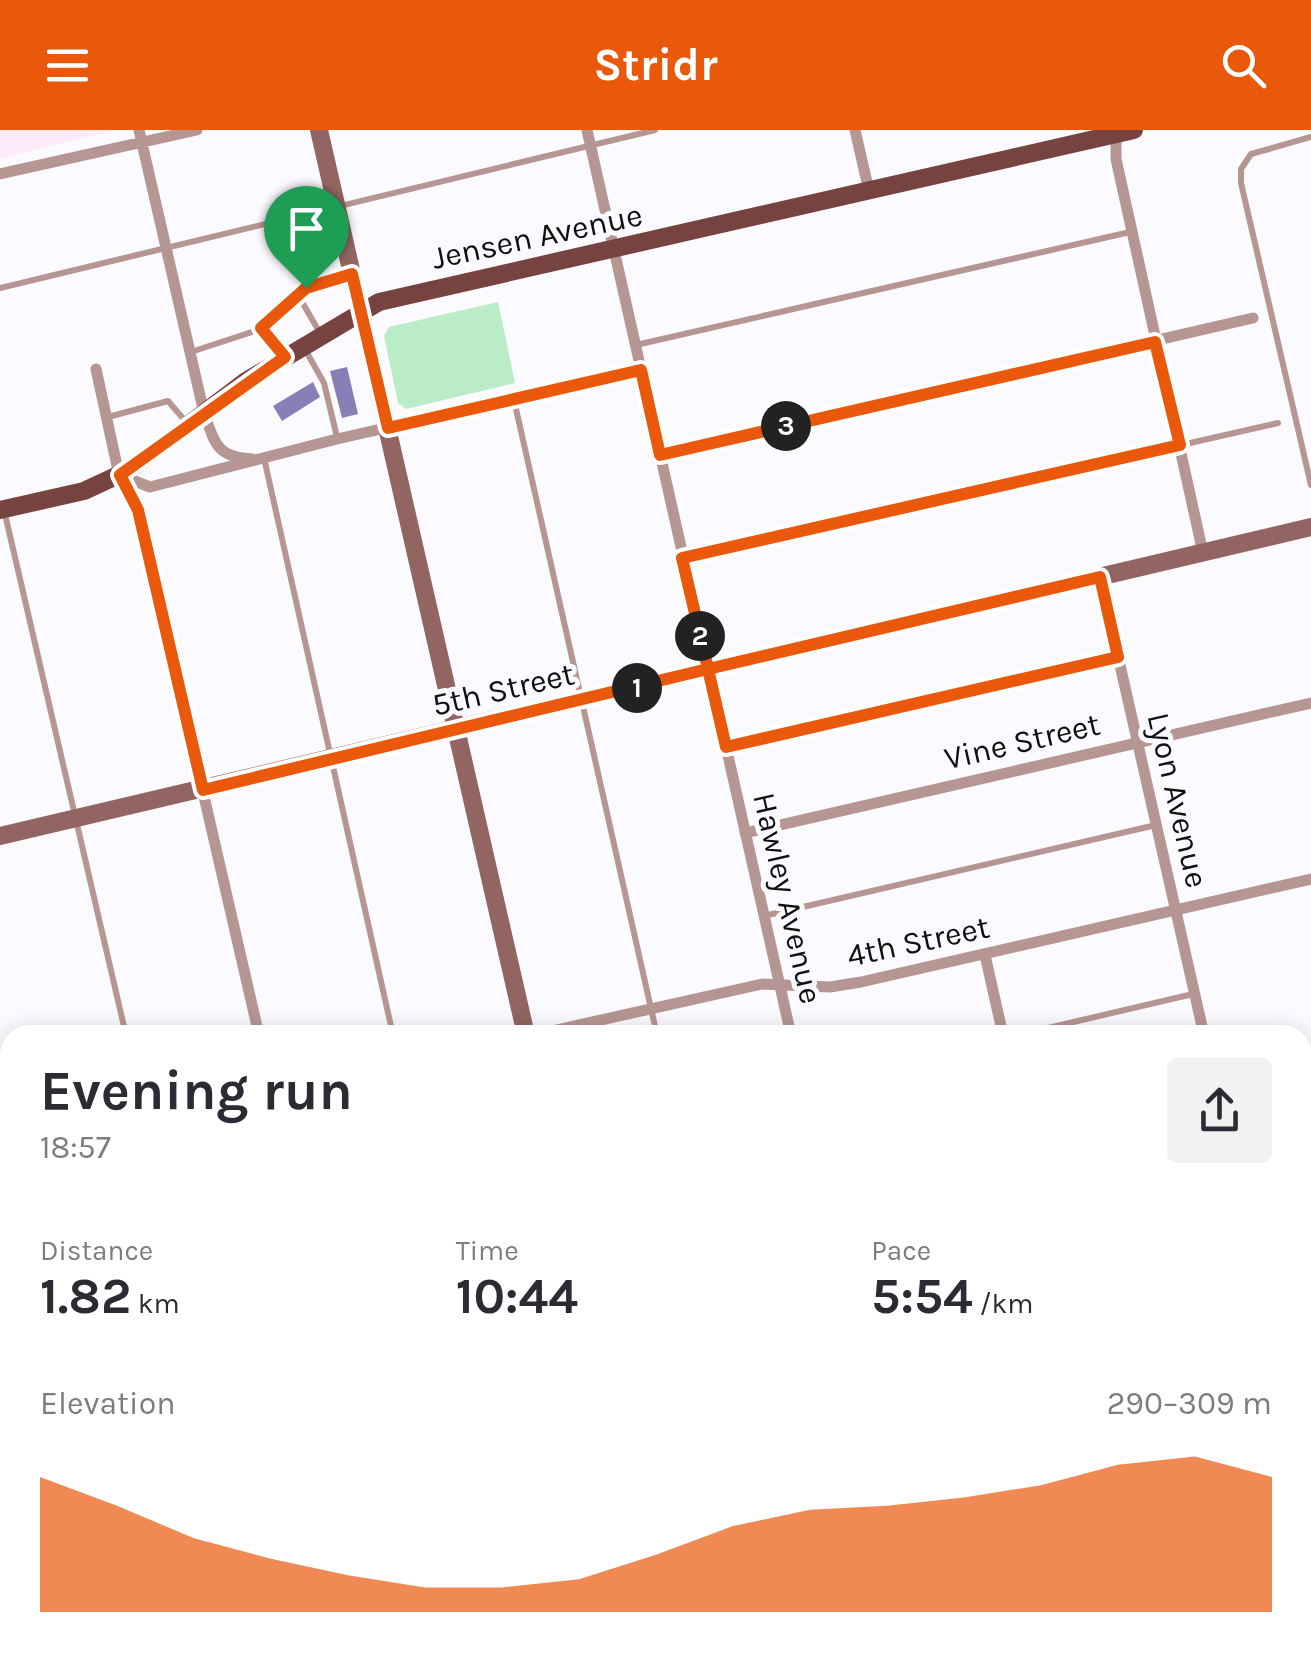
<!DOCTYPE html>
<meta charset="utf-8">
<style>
body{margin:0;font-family:Karla,sans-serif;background:#f2f2f3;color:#2b2b33;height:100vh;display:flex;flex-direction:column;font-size:38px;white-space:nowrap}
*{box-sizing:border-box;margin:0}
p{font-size:32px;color:#7c7c81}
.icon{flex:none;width:55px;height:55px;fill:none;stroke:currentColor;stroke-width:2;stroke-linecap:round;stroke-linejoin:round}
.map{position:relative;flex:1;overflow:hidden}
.sheet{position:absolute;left:0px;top:895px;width:1312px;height:642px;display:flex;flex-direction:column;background:#fff;border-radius:30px 30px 0 0;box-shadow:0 5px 25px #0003}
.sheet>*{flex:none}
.pin{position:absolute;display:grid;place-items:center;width:85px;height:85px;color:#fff;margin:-102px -42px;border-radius:50% 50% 50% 0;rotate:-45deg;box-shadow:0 0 10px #0007}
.pin .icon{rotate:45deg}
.km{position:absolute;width:50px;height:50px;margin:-25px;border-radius:50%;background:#222;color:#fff;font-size:28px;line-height:50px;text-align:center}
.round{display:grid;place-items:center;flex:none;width:105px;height:105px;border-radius:10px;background:#f2f2f3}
.overview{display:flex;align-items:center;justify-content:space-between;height:170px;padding:0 40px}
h1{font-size:55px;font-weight:700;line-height:75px}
.stats{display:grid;grid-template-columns:repeat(3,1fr);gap:15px;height:170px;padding:10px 40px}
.stats div{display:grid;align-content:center}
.stats b{font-size:50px;font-weight:700}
.stats small{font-size:28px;font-weight:400}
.stats p{font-size:28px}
.chart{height:280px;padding:20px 40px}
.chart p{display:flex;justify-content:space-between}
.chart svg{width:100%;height:180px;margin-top:10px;fill:#ea580c;opacity:.7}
header{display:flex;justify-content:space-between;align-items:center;height:130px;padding:0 40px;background:#ea580c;color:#fff;font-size:45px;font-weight:700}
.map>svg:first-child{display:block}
.education{fill:#ffeaf9}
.green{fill:#b9ecc7}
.building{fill:#897eb8}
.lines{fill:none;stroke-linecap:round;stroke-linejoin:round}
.lane{stroke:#b69693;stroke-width:6}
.street{stroke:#b69693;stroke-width:11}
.secondary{stroke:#926562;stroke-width:18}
.primary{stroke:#774341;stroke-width:18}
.route-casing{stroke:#fff;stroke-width:20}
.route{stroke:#ea580c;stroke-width:12}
.labels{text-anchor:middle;stroke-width:10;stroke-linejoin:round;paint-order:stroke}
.street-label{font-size:32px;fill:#0f0f10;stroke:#fbfafe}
</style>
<header><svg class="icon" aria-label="menu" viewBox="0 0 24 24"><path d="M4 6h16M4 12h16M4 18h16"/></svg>Stridr<svg class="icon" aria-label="search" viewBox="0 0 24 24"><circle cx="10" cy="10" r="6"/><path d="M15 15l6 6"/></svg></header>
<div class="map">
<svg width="1311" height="1536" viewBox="0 0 1311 1536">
<rect width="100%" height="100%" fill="#fbfafe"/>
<!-- education -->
<path class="education" d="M0 0H115L0 29Z"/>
<!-- green -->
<path class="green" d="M498 172 515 253 406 279 398 273 384 206 389 197Z"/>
<!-- building -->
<path class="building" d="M347 237 358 284 342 288 330 241Z
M313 252 320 267 282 291 273 276Z"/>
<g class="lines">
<!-- lane -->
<path class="lane" d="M1311 7 1251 24 1241 39V53L1311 355
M0 158 655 0
M298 165 320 203
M261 199 284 226
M636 215 1130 102
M306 221 324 253 337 307
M191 222 261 199 306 158 351 144
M514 270 657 905
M108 287 168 271 188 294
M264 328 393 905
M4 380 126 905
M684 428 1278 293
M726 617 1117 527
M764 786 1156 695
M1018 905 1193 864
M0 1473 10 1471
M357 1528 359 1536
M556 1528 558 1536"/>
<!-- street -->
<path class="street" d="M139 0 204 283C215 313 216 327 252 329
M587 0 791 905
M855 0 869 61
M1116 2V29L1203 423
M0 44 197 0
M96 239 119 345 138 380 259 905
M660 325 1253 188
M119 345 150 357 337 309 641 240
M1100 447 1204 905
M745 703 1311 573
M985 825 1003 905
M534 905 762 854 830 857 861 852 1311 749
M1302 929 1307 927
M0 953 10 997
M0 1029 10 1026
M1302 1261 1311 1252
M1302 1336 1311 1344
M253 1528 255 1536
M457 1528 459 1536
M1181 1528 1184 1536
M199 1536 236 1528
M1046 1536 1054 1528"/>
<!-- secondary -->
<path class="secondary" d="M319 0 526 905
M0 706 1311 397
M666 1528 668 1536"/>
<!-- primary -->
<path class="primary" d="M0 380 84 361 129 340 246 251 379 172 1134 0"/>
</g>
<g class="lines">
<defs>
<path id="route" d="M306 158 261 198 285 227 120 345 138 380 203 660 708 539 726 617 1118 527 1100 447 708 539 682 428 1180 315 1155 212 660 325 641 240 388 298 352 144 306 158"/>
</defs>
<!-- route casing -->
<use href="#route" class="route-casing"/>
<!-- route -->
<use href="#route" class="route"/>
</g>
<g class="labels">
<!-- street labels -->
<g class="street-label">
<text transform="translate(537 106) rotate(-12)" y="11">Jensen Avenue</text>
<text transform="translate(503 559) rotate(-13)" y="11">5th Street</text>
<text transform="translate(1022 611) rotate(-13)" y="11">Vine Street</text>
<text transform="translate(1178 670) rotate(77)" y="11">Lyon Avenue</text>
<text transform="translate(788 768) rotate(77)" y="11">Hawley Avenue</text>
<text transform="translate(918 811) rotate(-12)" y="11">4th Street</text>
</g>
</g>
</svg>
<div class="pin" style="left:306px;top:158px;background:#1e9e55"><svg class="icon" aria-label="arrive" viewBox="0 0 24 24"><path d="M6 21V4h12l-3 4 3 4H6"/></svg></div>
<b class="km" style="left:637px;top:558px">1</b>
<b class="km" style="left:700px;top:506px">2</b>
<b class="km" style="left:786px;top:296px">3</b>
<section class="sheet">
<div class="overview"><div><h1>Evening run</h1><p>18:57</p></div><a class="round"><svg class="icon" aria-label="share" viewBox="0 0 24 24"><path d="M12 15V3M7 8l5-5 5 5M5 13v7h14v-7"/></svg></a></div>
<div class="stats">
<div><p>Distance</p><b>1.82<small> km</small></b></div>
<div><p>Time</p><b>10:44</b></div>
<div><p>Pace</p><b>5:54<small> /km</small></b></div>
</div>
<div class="chart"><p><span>Elevation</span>290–309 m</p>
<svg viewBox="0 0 160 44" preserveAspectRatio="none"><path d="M0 44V11L10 18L20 26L30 31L40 35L50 38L60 38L70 36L80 30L90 23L100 19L110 18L120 16L130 13L140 8L150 6L160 11V44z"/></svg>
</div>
</section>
</div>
